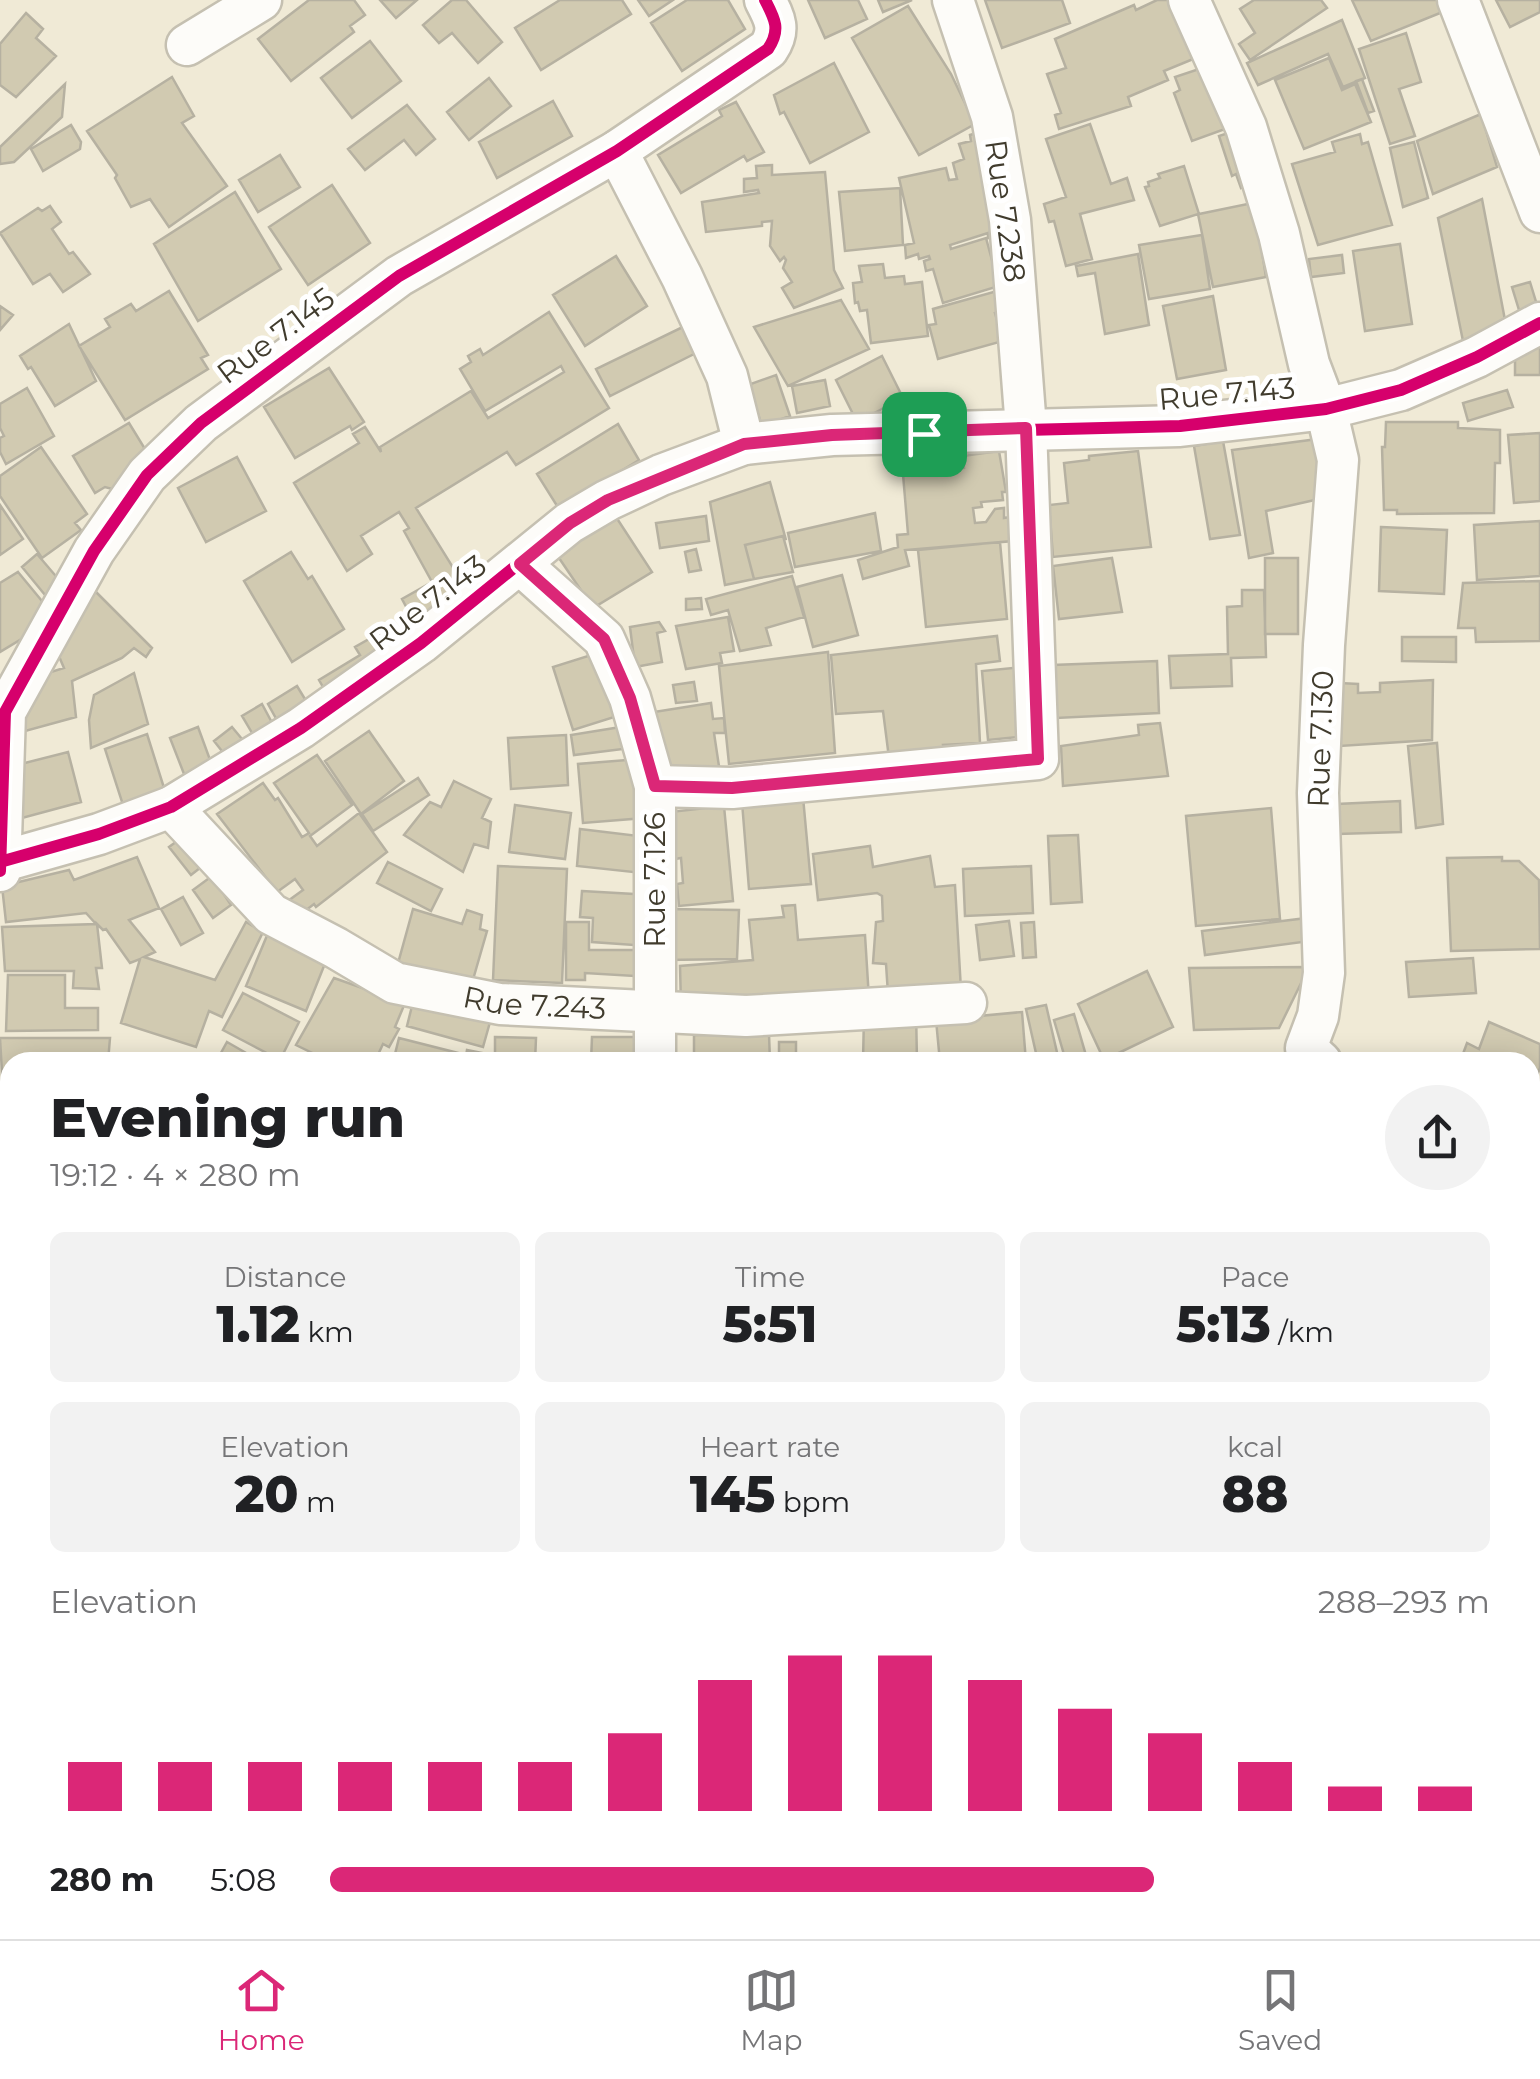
<!DOCTYPE html>
<meta charset="utf-8">
<style>
body{margin:0;font-family:Montserrat,sans-serif;background:#f2f2f2;color:#202124;height:100vh;display:flex;flex-direction:column;font-size:38px;white-space:nowrap}
*{box-sizing:border-box;margin:0}
p{font-size:32px;color:#757577}
.icon{flex:none;width:55px;height:55px;fill:none;stroke:currentColor;stroke-width:2;stroke-linecap:round;stroke-linejoin:round}
.map{position:relative;flex:1;overflow:hidden}
.sheet{position:absolute;left:0px;top:1052px;width:1540px;height:888px;display:flex;flex-direction:column;background:#fff;border-radius:30px 30px 0 0;box-shadow:0 5px 25px #0003}
.sheet>*{flex:none}
.pin{position:absolute;display:grid;place-items:center;width:85px;height:85px;color:#fff;margin:-42px;border-radius:20px;box-shadow:0 5px 15px #0006}
.round{display:grid;place-items:center;flex:none;width:105px;height:105px;border-radius:52px;background:#f2f2f2}
.headline{display:flex;align-items:center;justify-content:space-between;height:170px;padding:0 50px}
h1{font-size:55px;font-weight:800;line-height:75px}
.metrics{display:grid;grid-template-columns:repeat(3,1fr);gap:15px;height:170px;padding:10px 50px}
.metrics div{display:grid;align-content:center;border-radius:15px;background:#f2f2f2;text-align:center}
.metrics b{font-size:50px;font-weight:800}
.metrics small{font-size:28px;font-weight:400}
.metrics p{font-size:28px}
.chart{height:280px;padding:20px 50px}
.chart p{display:flex;justify-content:space-between}
.chart svg{width:100%;height:180px;margin-top:10px;stroke:#db2777;stroke-width:6}
ul{padding:0 50px;list-style:none;font-size:32px}
li{display:grid;grid-template-columns:160px 120px 1fr;align-items:center;height:75px}
li i{height:25px;border-radius:12px;background:#db2777}
.tabs{display:flex;justify-content:space-around;align-items:center;height:140px;border-top:2px solid #e0e0e0;background:#fff;font-size:28px;color:#757577}
.tabs a{display:grid;justify-items:center;gap:5px}
.tabs .on{color:#db2777}
.map>svg:first-child{display:block}
.lines{fill:none;stroke-linecap:round;stroke-linejoin:round}
.stream{stroke:#a4bce5;stroke-width:11}
.building{fill:#d1cab1;stroke:#b6b1a1;stroke-width:2.5}
.minor-casing{stroke:#c5c0b1;stroke-width:45}
.minor{stroke:#fdfcf9;stroke-width:40}
.cycleway-casing{stroke:#fff;stroke-width:19}
.cycleway{stroke:#d6006c;stroke-width:12}
.route-casing{stroke:#fff;stroke-width:20}
.route{stroke:#db2777;stroke-width:12}
.labels{text-anchor:middle;stroke-width:10;stroke-linejoin:round;paint-order:stroke}
.street-label{font-size:30px;fill:#413c2e;stroke:#fff}
</style>
<div class="map">
<svg width="1540" height="1939" viewBox="0 0 1540 1939">
<rect width="100%" height="100%" fill="#f0ead6"/>
<g class="lines">
<!-- stream -->
<path class="stream" d="M336 1930 344 1939"/>
</g>
<!-- building -->
<path class="building" d="M309 0H354L365 15 350 26 354 32 291 81 258 39Z
M380 0H417L396 18Z
M452 0H466L502 42 478 63 452 33 439 43 423 25Z
M560 0H622L631 14 541 70 515 28Z
M638 0H673L649 16Z
M687 0H728L745 29 682 71 651 23Z
M808 0H858L867 19 825 38Z
M878 0H912L883 12Z
M985 0H1062L1070 23 1002 48Z
M1157 0H1186L1203 55 1164 71 1168 80 1128 97 1131 106 1059 129 1055 115 1061 113 1047 74 1066 68 1055 39 1134 5 1136 10Z
M1254 0H1321L1327 8 1250 60 1239 44 1255 33 1240 9Z
M1352 0H1440L1445 11 1371 41Z
M1496 0H1540V12L1510 27Z
M908 6 951 74 975 124 919 155 852 38Z
M26 13 43 29 36 38 56 56 16 97 0 85V44Z
M1342 20 1365 78 1343 87 1328 54 1258 85 1247 63Z
M1406 33 1421 82 1399 89 1415 136 1390 144 1359 49Z
M370 41 401 81 352 118 321 78Z
M1329 58 1342 90 1355 84 1371 122 1304 149 1275 80Z
M834 63 869 132 810 163 784 112 780 114 774 95Z
M1205 67 1236 125 1192 141 1174 93 1180 90 1175 77Z
M172 77 194 116 182 123 227 186 169 227 150 199 131 207 115 178 117 175 87 131Z
M489 78 511 106 469 140 447 112Z
M1362 79 1374 111 1368 113 1356 81Z
M65 84 62 117 14 162 0 164V147Z
M553 101 572 136 497 178 479 142Z
M736 102 764 152 747 161 744 156 681 193 658 155 722 116 719 110Z
M407 105 435 139 416 155 404 140 365 170 348 149Z
M1481 114 1497 167 1433 194 1417 141Z
M1090 124 1111 184 1127 178 1134 200 1080 214 1092 259 1066 266 1054 221 1049 222 1044 204 1066 197 1046 139Z
M71 125 81 142 80 149 43 171 31 149Z
M1240 129 1255 181 1241 188 1236 174 1232 176 1219 136Z
M980 132 999 235 988 238V233L950 245 951 249 986 238 999 286 943 303 933 269 926 271 924 261 930 259 929 256 919 259 918 254 906 258 905 245 914 243 899 178 946 168 949 180 957 179 953 163 964 159 959 144 971 141 970 135Z
M1360 134 1362 144 1368 142 1392 225 1318 245 1292 164 1335 152 1332 142Z
M1414 142 1428 198 1403 207 1390 148Z
M280 155 300 187 258 212 239 180Z
M772 165V175L825 172 834 270 843 288 794 308 782 288 792 282 783 268 786 260 784 257 780 261 770 246 772 221 762 222V226L706 232 702 202 759 193 758 190 744 192V179L757 178 756 166Z
M1184 166 1199 214 1262 201 1258 226 1266 277 1213 287 1198 214 1160 226 1145 187 1149 186 1148 182 1160 178 1158 174Z
M332 185 370 243 308 285 269 227Z
M900 188 903 245 845 251 839 192Z
M235 192 281 269 198 321 154 244Z
M1482 199 1505 320 1463 341 1438 218Z
M50 206 61 222 52 229 69 254 73 252 90 274 63 292 50 274 33 284 0 233 38 208 42 211Z
M1202 235 1210 289 1149 299 1139 245Z
M1400 244 1412 324 1365 331 1353 251Z
M1138 254 1149 325 1105 334 1095 273 1078 276 1076 266Z
M1342 255 1344 273 1311 277 1309 259Z
M616 256 647 306 585 346 553 295Z
M883 264 885 278 904 276 905 284 922 282 928 336 871 343 867 310 860 311 858 302 855 303 853 283 862 282 859 266Z
M1530 282 1537 305 1519 310 1512 287Z
M169 291 208 355 201 358 208 369 125 420 79 346 110 327 105 319 131 304 136 311Z
M997 291 1001 312 995 313 1003 341 938 359 929 325 936 324 933 309Z
M1213 296 1226 370 1177 379 1163 306Z
M841 300 869 349 788 386 754 327Z
M0 306 13 315 0 330Z
M549 312 609 408 516 465 507 452 416 508 472 598 419 631 402 599 432 582 404 531 409 528 399 512 361 536 372 554 347 571 294 483 359 443 353 434 365 427 381 452 380 447 471 391 488 418 564 372 561 366 485 411 460 369 471 362 468 356 480 349 483 355Z
M69 324 96 381 55 406 31 367 28 369 20 356Z
M689 324 702 350 610 396 596 369Z
M1515 340H1540V375H1515Z
M882 356 903 398 857 422 836 380Z
M329 368 364 422 352 430 350 426 295 458 264 407Z
M776 375 790 416 762 426 748 385Z
M825 380 830 406 797 413 792 386Z
M27 388 54 436 6 464 0 452V438L4 436 0 428V404Z
M1507 390 1513 407 1468 421 1463 403Z
M1386 422H1458V428L1500 430V463H1495L1494 513 1397 514V510H1384L1382 447H1385Z
M129 423 153 462 112 489 105 487 95 493 73 456Z
M618 424 639 460 559 509 537 474Z
M1540 433V501L1514 503 1508 435Z
M1318 439 1328 497 1266 511 1273 553 1249 558 1232 450Z
M1223 441 1240 535 1210 539 1194 446Z
M41 447 87 514 75 523 81 530 42 558 0 496V476Z
M999 451 1006 492H1002L1003 500 981 502 982 507 973 508 975 523 986 522 995 509 1004 508V518L1010 517 1013 541 905 550 909 566 863 579 858 560 898 547 897 535 908 534 903 474 964 468 963 456Z
M1138 451 1151 547 1053 557 1049 505 1068 503 1064 463 1089 460V456Z
M237 457 266 511 206 542 178 488Z
M770 482 786 540 783 536 745 545 754 579 725 585 710 502Z
M0 505 23 539 0 555Z
M875 513 881 551 795 567 788 533Z
M706 516 709 541 660 548 656 523Z
M616 517 652 572 593 608 557 555Z
M1540 521V576L1477 580 1474 525Z
M1381 527 1447 530 1444 594 1379 591Z
M783 536 793 572 754 579 745 545Z
M1000 542 1007 619 926 627 918 550Z
M696 549 701 570 689 572 685 552Z
M291 552 308 579 312 576 344 629 292 662 244 581Z
M37 554 66 588 50 601 22 567Z
M1112 558 1122 612 1059 619 1053 566Z
M1265 558H1298V634H1265Z
M18 572 51 612 38 629 0 652V583Z
M842 575 858 635 813 647 797 587Z
M792 576 804 617 766 628 771 645 740 651 728 610 711 615 706 599Z
M1540 581V641L1476 642 1475 628H1458L1463 583Z
M93 589 152 648 146 657 134 648 122 658 72 681 76 717 18 733 38 676 64 668 55 647Z
M1242 590H1264L1266 657 1231 658 1232 686 1171 688 1169 656 1228 654 1227 607 1242 606Z
M701 598 702 609 686 610V599Z
M728 617 734 651 720 653 722 663 686 669 676 626Z
M659 622 665 631 657 633 662 662 635 667 630 627Z
M378 634 391 655 327 694 319 680 360 655 355 647Z
M997 636 1000 661 976 664 980 743 943 745 944 753 889 758 883 711 836 714 831 655Z
M1402 637H1456V662L1402 661Z
M607 650 627 713 573 730 553 667Z
M828 652 835 753 729 764 719 666Z
M1157 661 1159 713 1056 718 1053 665Z
M1023 667 1029 736 988 740 982 671Z
M134 673 148 724 91 748 89 720 94 695Z
M1433 680 1432 740 1340 746V683L1358 684V693L1380 692V683Z
M694 682 697 701 676 703 673 685Z
M297 686 308 704 278 722 268 704Z
M711 703 713 719 724 718 725 733H714L720 773 665 780 654 712Z
M262 704 277 732 258 743 242 716Z
M1160 723 1168 776 1063 786 1061 746 1139 735 1138 725Z
M627 726 631 748 574 755 571 735Z
M198 727 213 768 186 779 170 738Z
M232 727 247 745 229 760 214 741Z
M369 731 404 781 361 814 325 761Z
M147 734 165 791 123 805 105 749Z
M566 735 568 785 511 789 508 738Z
M1437 743 1443 824 1416 828 1408 746Z
M68 752 81 802 22 818 9 767Z
M317 755 352 805 310 836 317 846 359 813 387 852 316 907 314 904 301 914 288 901 303 890 295 879 277 892 217 814 263 783 275 800 278 798 302 837 309 833 274 783Z
M639 759 644 818 583 823 578 764Z
M418 778 429 795 373 831 362 814Z
M454 781 491 799 482 818 491 822 488 848 474 844 463 872 404 835 430 802 441 807Z
M803 797 811 884 749 889 742 802Z
M1400 801 1401 832 1338 834 1337 804Z
M515 805 571 813 565 859 509 852Z
M724 806 733 901 679 906 677 884 683 883 681 858 675 859 670 812Z
M1271 808 1280 919 1196 926 1186 816Z
M580 829 647 837 642 873 577 866Z
M1078 835 1082 902 1051 904 1048 836Z
M184 836 205 864 191 875 169 847Z
M870 846 873 867 930 856 935 887 955 885 961 990 888 994 886 964 873 963 876 922 883 921 882 896 877 893 818 900 813 854Z
M137 857 159 908 129 920 155 952 144 957 215 980 246 922 263 932 222 1017 209 1011 196 1047 121 1023 140 959 130 963 106 929 103 930 97 924 102 968H96L99 989 73 988 74 971H5L2 927 96 924 86 913 6 922 2 886 69 870 74 880Z
M1502 857V861H1519L1539 880 1540 949 1451 951 1447 858Z
M388 862 442 889 431 911 377 883Z
M498 866 567 869 562 983 493 980Z
M1031 866 1033 913 965 916 963 869Z
M212 876 231 905 213 918 193 890Z
M582 891 651 895 648 946 592 942 593 918 580 917Z
M183 897 203 933 181 945 161 909Z
M795 905 798 940 865 935 869 999 681 1006 680 966 753 960 749 920 784 917 782 906Z
M413 909 462 924 467 910 482 915 480 929 487 931 470 990 397 967Z
M666 909 739 910 737 959 665 960Z
M1307 918 1310 941 1205 955 1202 931Z
M1009 921 1014 956 980 960 976 925Z
M566 922H589V950H649V970L635 976 585 973V980H566Z
M1034 922 1036 957 1023 958 1021 923Z
M271 926 330 951 306 1011 246 986Z
M1473 958 1476 993 1409 997 1406 962Z
M1309 967 1279 1028 1194 1030 1189 968Z
M1147 971 1173 1027 1104 1060 1078 1004Z
M8 975H65V1008H98V1030L6 1031Z
M334 978 405 1003 395 1027 399 1029 389 1047 383 1044 376 1059 368 1056 365 1062H331L296 1045Z
M243 993 299 1022 280 1060 223 1030Z
M415 994 492 1015 483 1047 407 1026Z
M1046 1005 1059 1061 1038 1062 1026 1009Z
M916 1010 917 1062H863L864 1015Z
M1022 1012 1026 1062H940L936 1020Z
M1074 1014 1085 1052 1065 1058 1054 1020Z
M1489 1022 1540 1044V1068L1530 1092V1062H1460L1467 1043 1479 1049Z
M769 1034 770 1062H694V1035Z
M495 1037 536 1038 535 1062H495Z
M592 1037H639L638 1062H591Z
M0 1038H110L108 1062H10V1090H3Z
M399 1038 462 1054 460 1062H393Z
M227 1042 262 1062H216Z
M779 1042H796V1062H779Z
M467 1050 487 1054 486 1062H465Z
M0 1098H10V1142H0Z
M1540 1123V1155L1530 1149V1140Z
M0 1145H10V1169H0Z
M1539 1160 1540 1161V1230L1530 1222V1174Z
M0 1275H10V1330H0Z
M1540 1288V1349L1530 1359V1297Z
M10 1350V1424L0 1438V1369Z
M1530 1440 1540 1462V1496L1530 1501Z
M0 1543 10 1548V1593L5 1602 0 1599Z
M1540 1598V1623L1530 1624V1599Z
M7 1617 10 1619V1659L0 1653V1628Z
M0 1698 10 1705V1726L0 1742Z
M10 1925V1930H27L28 1939H0V1927Z
M145 1930H149L153 1939H124Z
M550 1930H591L603 1939H542Z
M644 1930H699L691 1939H656Z
M818 1930H873V1939H818Z
M988 1930H1006L1008 1939H960Z
M1014 1930H1101L1104 1938 1014 1939Z
M1110 1930H1152L1155 1938 1114 1939Z
M1255 1930H1295L1285 1939H1245Z
M1407 1930H1455L1443 1939H1413Z
M1461 1930H1478L1485 1939H1450Z"/>
<g class="lines">
<defs>
<g id="minor">
<path d="M1189 0 1246 127 1279 234 1309 364 1326 409 1338 460 1324 645 1318 793 1324 973 1318 1016 1306 1048 1321 1062"/>
<path d="M1458 0 1540 212"/>
<path d="M187 45 261 0"/>
<path d="M617 151 682 277 727 376 744 444"/>
<path d="M520 564 604 639 630 698 655 786V1062"/>
<path d="M655 786 732 788 1038 759 1026 428 1010 220 992 117 953 0"/>
<path id="s1" d="M171 807 271 914 336 948 395 983 500 1004 746 1016 966 1003"/>
<path d="M0 862 99 834 171 807 301 728 421 643 569 523 608 500 661 475 744 444 832 435 1180 426 1326 409 1401 390 1477 357 1540 323"/>
<path d="M0 871 5 712 94 551 147 475 201 423 399 276 617 151 768 49C781 30 775 19 765 0"/>
<path d="M0 1253 10 1254"/>
<path d="M1530 1259 1540 1269"/>
<path d="M1530 1510 1540 1507"/>
<path d="M781 1930 782 1939"/>
</g>
</defs>
<!-- minor casing -->
<use href="#minor" class="minor-casing"/>
<!-- minor -->
<use href="#minor" class="minor"/>
<defs>
<path id="cycleway" d="M0 862 99 834 171 807 301 728 421 643 569 523 608 500 661 475 744 444 832 435 1180 426 1326 409 1401 390 1477 357 1540 323
M0 871 5 712 94 551 147 475 201 423 399 276 617 151 768 49C781 30 775 19 765 0"/>
</defs>
<!-- cycleway casing -->
<use href="#cycleway" class="cycleway-casing"/>
<!-- cycleway -->
<use href="#cycleway" class="cycleway"/>
</g>
<g class="lines">
<defs>
<path id="route" d="M1026 428 1038 759 732 788 655 786 630 698 604 639 520 564 570 523 608 500 744 444 832 435Z"/>
</defs>
<!-- route casing -->
<use href="#route" class="route-casing"/>
<!-- route -->
<use href="#route" class="route"/>
</g>
<g class="labels">
<!-- street labels -->
<g class="street-label">
<text transform="translate(1005 211) rotate(82)" y="10">Rue 7.238</text>
<text transform="translate(276 336) rotate(-37)" y="10">Rue 7.145</text>
<text transform="translate(1227 394) rotate(-5)" y="10">Rue 7.143</text>
<text transform="translate(428 603) rotate(-37)" y="10">Rue 7.143</text>
<text transform="translate(1321 739) rotate(-88)" y="10">Rue 7.130</text>
<text transform="translate(655 880) rotate(-90)" y="10">Rue 7.126</text>
<text dy="10" stroke="none"><textPath href="#s1" startOffset="430">Rue 7.243</textPath></text>
</g>
</g>
</svg>
<div class="pin" style="left:924px;top:434px;background:#1e9e55"><svg class="icon" aria-label="arrive" viewBox="0 0 24 24"><path d="M6 21V4h12l-3 4 3 4H6"/></svg></div>
<section class="sheet">
<div class="headline"><div><h1>Evening run</h1><p>19:12 · 4 × 280 m</p></div><a class="round"><svg class="icon" aria-label="share" viewBox="0 0 24 24"><path d="M12 15V3M7 8l5-5 5 5M5 13v7h14v-7"/></svg></a></div>
<div class="metrics">
<div><p>Distance</p><b>1.12<small> km</small></b></div>
<div><p>Time</p><b>5:51</b></div>
<div><p>Pace</p><b>5:13<small> /km</small></b></div>
</div>
<div class="metrics">
<div><p>Elevation</p><b>20<small> m</small></b></div>
<div><p>Heart rate</p><b>145<small> bpm</small></b></div>
<div><p>kcal</p><b>88</b></div>
</div>
<div class="chart"><p><span>Elevation</span>288–293 m</p>
<svg viewBox="0 0 160 44" preserveAspectRatio="none"><path d="M5 44V32M15 44V32M25 44V32M35 44V32M45 44V32M55 44V32M65 44V25M75 44V12M85 44V6M95 44V6M105 44V12M115 44V19M125 44V25M135 44V32M145 44V38M155 44V38"/></svg>
</div>
<ul>
<li><b>280 m</b>5:08<i style="width:71%"></i></li>
</ul>
</section>
</div>
<nav class="tabs">
<a class="on"><svg class="icon" aria-label="home" viewBox="0 0 24 24"><path d="M3 11l9-7 9 7M6 9v11h12V9"/></svg>Home</a>
<a><svg class="icon" aria-label="map" viewBox="0 0 24 24"><path d="M3 6l6-2 6 2 6-2v14l-6 2-6-2-6 2zM9 4v14M15 6v14"/></svg>Map</a>
<a><svg class="icon" aria-label="saved" viewBox="0 0 24 24"><path d="M7 4h10v16l-5-4-5 4z"/></svg>Saved</a>
</nav>
